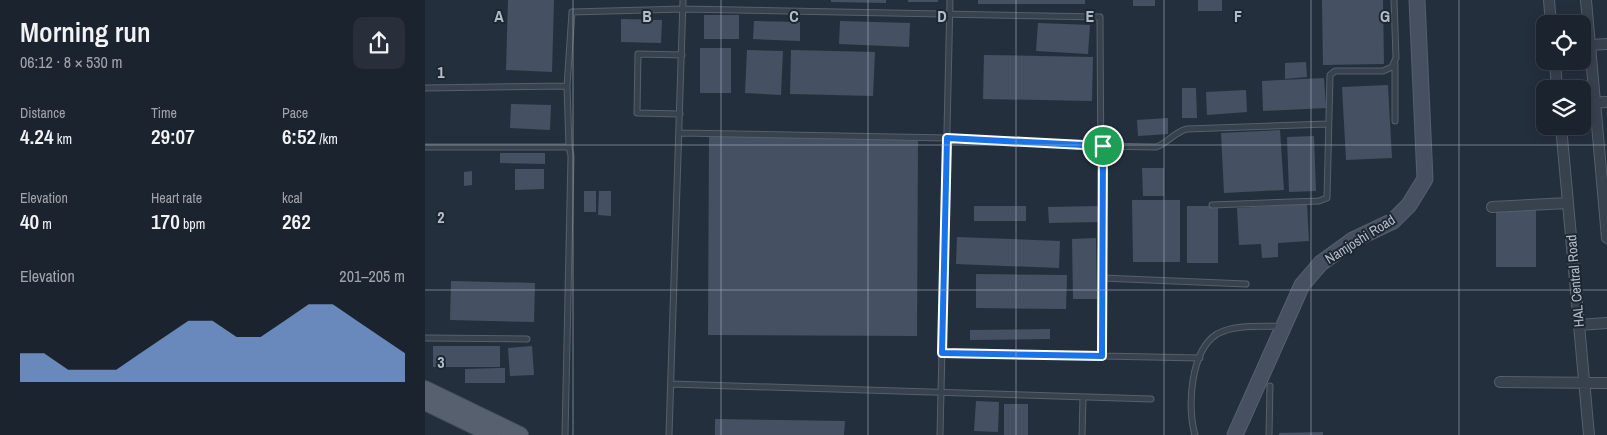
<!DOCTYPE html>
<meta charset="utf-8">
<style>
body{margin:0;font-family:"Archivo Narrow",sans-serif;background:#282f3a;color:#f1f3f6;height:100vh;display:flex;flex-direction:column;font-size:19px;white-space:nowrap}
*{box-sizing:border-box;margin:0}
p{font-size:16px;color:#a0a4aa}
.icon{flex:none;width:28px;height:28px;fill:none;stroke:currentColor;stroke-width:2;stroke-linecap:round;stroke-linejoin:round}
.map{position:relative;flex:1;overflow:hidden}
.drawer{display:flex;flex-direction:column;background:#1b232e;width:425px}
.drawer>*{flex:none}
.controls{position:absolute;left:1111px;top:15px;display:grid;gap:10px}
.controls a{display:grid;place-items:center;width:55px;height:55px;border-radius:10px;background:#1b232e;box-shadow:0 2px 12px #0003,0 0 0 1px #39404a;font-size:25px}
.pin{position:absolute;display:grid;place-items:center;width:42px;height:42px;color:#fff;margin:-21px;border:2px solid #fff;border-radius:50%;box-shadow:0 1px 5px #0007}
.round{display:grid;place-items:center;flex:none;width:52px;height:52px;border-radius:10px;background:#282f3a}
.summary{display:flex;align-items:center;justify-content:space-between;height:85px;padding:0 20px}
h1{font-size:28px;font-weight:600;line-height:38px}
.metrics{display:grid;grid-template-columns:repeat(3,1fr);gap:8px;height:85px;padding:5px 20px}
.metrics div{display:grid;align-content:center}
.metrics b{font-size:21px;font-weight:600}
.metrics small{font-size:14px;font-weight:400}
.metrics p{font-size:14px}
.chart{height:140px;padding:10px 20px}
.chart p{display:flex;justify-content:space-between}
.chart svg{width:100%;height:90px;margin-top:5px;fill:#8ab4f8;opacity:.7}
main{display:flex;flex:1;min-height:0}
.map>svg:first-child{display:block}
.building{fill:#455162}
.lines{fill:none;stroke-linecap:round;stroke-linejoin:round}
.service-casing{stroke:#565f6c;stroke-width:7}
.minor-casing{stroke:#565f6c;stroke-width:12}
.secondary-casing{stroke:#565f6c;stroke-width:17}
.primary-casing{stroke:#414a57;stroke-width:18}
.service{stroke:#38414e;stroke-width:5}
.minor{stroke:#38414e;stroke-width:10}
.secondary{stroke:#465061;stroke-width:15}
.primary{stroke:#56606e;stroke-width:16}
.route-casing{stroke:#fff;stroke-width:10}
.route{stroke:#1a73e8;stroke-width:6}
.grid{fill:none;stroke:#b4bcc9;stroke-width:1;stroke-opacity:0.55}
.labels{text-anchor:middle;stroke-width:4;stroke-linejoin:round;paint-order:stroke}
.street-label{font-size:14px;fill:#b4bcc9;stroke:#1d2633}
.grid-label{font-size:16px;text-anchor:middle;font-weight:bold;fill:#b4bcc9;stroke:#1d2633;stroke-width:4;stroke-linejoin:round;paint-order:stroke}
</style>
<main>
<section class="drawer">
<div class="summary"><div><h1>Morning run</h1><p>06:12 · 8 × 530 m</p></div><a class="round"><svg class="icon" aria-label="share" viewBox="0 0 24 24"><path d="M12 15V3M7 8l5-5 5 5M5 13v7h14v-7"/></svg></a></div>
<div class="metrics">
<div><p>Distance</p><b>4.24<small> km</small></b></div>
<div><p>Time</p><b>29:07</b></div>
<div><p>Pace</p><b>6:52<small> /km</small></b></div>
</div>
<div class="metrics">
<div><p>Elevation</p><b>40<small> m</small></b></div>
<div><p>Heart rate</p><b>170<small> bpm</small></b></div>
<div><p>kcal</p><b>262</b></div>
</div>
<div class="chart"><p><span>Elevation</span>201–205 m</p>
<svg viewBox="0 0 160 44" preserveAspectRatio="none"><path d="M0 44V30L10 30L20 38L30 38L40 38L50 30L60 22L70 14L80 14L90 22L100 22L110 14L120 6L130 6L140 14L150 22L160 30V44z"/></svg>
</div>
</section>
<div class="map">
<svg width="1182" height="435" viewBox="0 0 1182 435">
<rect width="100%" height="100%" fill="#242f3e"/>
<!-- building -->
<path class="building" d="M83 0H129L127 72 81 70Z
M406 0H461V3L406 2Z
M483 0H513V2H483Z
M553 0H660V4H553Z
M708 0H730V6H708Z
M773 0H797V11H773Z
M897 0H958L959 64 898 65Z
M279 15H314V39H279Z
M196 19 237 20 236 43 196 42Z
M329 21 375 22V41L328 39Z
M415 21 485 23 484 47 414 44Z
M613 23 665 25 663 54 611 51Z
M275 48H306V93H275Z
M322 50 358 51 356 95 320 93Z
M366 50 450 52 448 96 365 94Z
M559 55 668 57 667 101 558 99Z
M881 62 882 77 860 79V63Z
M899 78 901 108 838 111 837 81Z
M963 85 967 158 921 160 917 87Z
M757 88H771L772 118H757Z
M821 90 822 112 782 115 781 92Z
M86 104 126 105 125 130 85 128Z
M743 118V134L713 136 712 120Z
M855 130 859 190 799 193 796 133Z
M284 136 493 138 492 336 283 335Z
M889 136 891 191 864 192 862 137Z
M75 153H120V164L75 163Z
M717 168H739V196H718Z
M90 169H119V189L90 190Z
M47 171V185L39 186V172Z
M159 191H171V212H159Z
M174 191H186V216L173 215Z
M707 200H755V262H708Z
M882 204 884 241 853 243V257L837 258 836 244 814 245 812 208Z
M549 206H601V221H549Z
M675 206 676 222 624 223 623 207Z
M762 206H793V263H762Z
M1111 210V267H1071V211Z
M532 237 635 241 634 268 531 264Z
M671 238 672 299H648L647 239Z
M551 274 642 275 641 309 551 308Z
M26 281 110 283 109 322 25 320Z
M625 329V339L545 340V330Z
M8 346H75V367H8Z
M107 346 109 375 85 376 83 348Z
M74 368H80V383H40V369Z
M551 401 574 402 573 432 549 431Z
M579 404H603V435H579Z
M290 419 420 421 419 435H290Z
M898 432V435H854V433Z"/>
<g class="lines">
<defs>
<path id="service" d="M970 64V121
M0 88 142 86
M255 114 212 113 213 54 257 55
M255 133 522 138 677 146 731 147C743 143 749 132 762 129L903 124
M0 147H144L146 156 140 435
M144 147 142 86 147 12 258 9 675 17 677 356 517 353
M787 205 894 201 902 198 905 75 910 71H958L967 67 971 58 969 0
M677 278 821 284
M0 338 102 339
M677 356 775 358
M246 384 726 399
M244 435 258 0
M515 435 525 0
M657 435 658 397
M770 435C762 408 765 351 792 334 810 324 837 327 857 326
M844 435 845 386"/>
<path id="minor" d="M1124 0 1126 24
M1161 0 1182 238
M1165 45 1182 44
M1130 61 1132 89
M1158 103 1182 102
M1136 126 1164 435
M1067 207 1143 203
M1154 325 1182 323
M1075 382 1182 383"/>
<path id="secondary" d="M810 435 877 285 896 263 928 240 968 221 984 205 1000 179 992 0"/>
<path id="primary" d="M0 389 95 435
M0 402 68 435"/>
</defs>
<!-- service casing -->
<use href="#service" class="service-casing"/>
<!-- minor casing -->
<use href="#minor" class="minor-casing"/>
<!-- secondary casing -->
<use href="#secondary" class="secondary-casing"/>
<!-- primary casing -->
<use href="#primary" class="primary-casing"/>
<!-- service -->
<use href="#service" class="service"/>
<!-- minor -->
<use href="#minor" class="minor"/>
<!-- secondary -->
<use href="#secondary" class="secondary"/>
<!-- primary -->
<use href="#primary" class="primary"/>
</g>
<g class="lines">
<defs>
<path id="route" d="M522 138 678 146 677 356 517 353Z"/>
</defs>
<!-- route casing -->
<use href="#route" class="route-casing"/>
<!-- route -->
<use href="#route" class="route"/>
</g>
<!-- grid -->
<path class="grid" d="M148 0V435M296 0V435M443 0V435M591 0V435M739 0V435M886 0V435M1034 0V435M0 145H1182M0 290H1182"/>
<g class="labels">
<!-- street labels -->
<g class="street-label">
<text transform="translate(935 239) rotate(-32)" y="5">Namjoshi Road</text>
<text transform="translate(1150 281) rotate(-95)" y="5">HAL Central Road</text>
</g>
</g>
<g class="grid-label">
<text x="74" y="22">A</text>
<text x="222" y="22">B</text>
<text x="369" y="22">C</text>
<text x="517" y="22">D</text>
<text x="665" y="22">E</text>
<text x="813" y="22">F</text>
<text x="960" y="22">G</text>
<text x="16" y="78">1</text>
<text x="16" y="223">2</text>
<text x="16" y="368">3</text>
</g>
</svg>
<div class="controls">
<a><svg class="icon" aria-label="locate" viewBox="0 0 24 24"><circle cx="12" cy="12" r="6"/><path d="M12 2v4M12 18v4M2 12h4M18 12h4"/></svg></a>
<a><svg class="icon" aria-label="layers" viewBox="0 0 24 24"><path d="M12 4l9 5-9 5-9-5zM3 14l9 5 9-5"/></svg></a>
</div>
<div class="pin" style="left:678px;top:146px;background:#1e9e55"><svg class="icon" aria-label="arrive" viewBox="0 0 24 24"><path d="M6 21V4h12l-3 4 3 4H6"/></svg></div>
</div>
</main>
